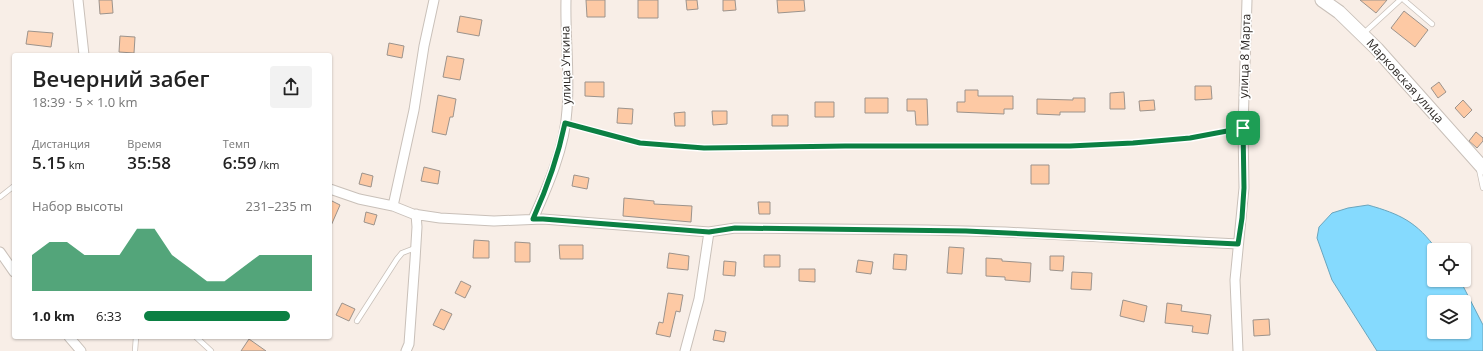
<!DOCTYPE html>
<html lang="ru">
<meta charset="utf-8">
<style>
body{margin:0;font-family:"Open Sans",sans-serif;background:#f2f2f2;color:#222;height:100vh;display:flex;flex-direction:column;font-size:15px;white-space:nowrap}
*{box-sizing:border-box;margin:0}
p{font-size:13px;color:#767676}
.icon{flex:none;width:22px;height:22px;fill:none;stroke:currentColor;stroke-width:2;stroke-linecap:round;stroke-linejoin:round}
.map{position:relative;flex:1;overflow:hidden}
.details{position:absolute;left:12px;top:53px;width:320px;height:286px;display:flex;flex-direction:column;background:#fff;border-radius:4px;box-shadow:0 1px 3px #0004}
.details>*{flex:none}
.fabs{position:absolute;left:1427px;top:243px;display:grid;gap:8px}
.fabs a{display:grid;place-items:center;width:44px;height:44px;border-radius:4px;background:#fff;box-shadow:0 1px 3px #0004;font-size:20px}
.pin{position:absolute;display:grid;place-items:center;width:34px;height:34px;color:#fff;margin:-17px;border-radius:8px;box-shadow:0 2px 6px #0006}
.round{display:grid;place-items:center;flex:none;width:42px;height:42px;border-radius:4px;background:#f2f2f2}
.head{display:flex;align-items:center;justify-content:space-between;height:68px;padding:0 20px}
h1{font-size:22px;font-weight:600;line-height:30px}
.figures{display:grid;grid-template-columns:repeat(3,1fr);gap:6px;height:68px;padding:4px 20px}
.figures div{display:grid;align-content:center}
.figures b{font-size:17px;font-weight:600}
.figures small{font-size:11px;font-weight:400}
.figures p{font-size:11px}
.chart{height:112px;padding:8px 20px}
.chart p{display:flex;justify-content:space-between}
.chart svg{width:100%;height:72px;margin-top:4px;fill:#0b8043;opacity:.7}
ul{padding:0 20px;list-style:none;font-size:13px}
li{display:grid;grid-template-columns:64px 48px 1fr;align-items:center;height:30px}
li i{height:10px;border-radius:5px;background:#0b8043}
.map>svg:first-child{display:block}
.water{fill:#85dafe;stroke:#6aa5bd;fill-rule:evenodd}
.building{fill:#fdc9a4;stroke:#9c938c}
.lines{fill:none;stroke-linecap:round;stroke-linejoin:round}
.lane-casing{stroke:#c9c0b9;stroke-width:6}
.street-casing{stroke:#c9c0b9;stroke-width:11}
.secondary-casing{stroke:#c9c0b9;stroke-width:15}
.lane{stroke:#fff;stroke-width:4.5}
.street{stroke:#fff;stroke-width:9}
.secondary{stroke:#fff;stroke-width:13}
.route-casing{stroke:#fff;stroke-width:8}
.route{stroke:#0b8043;stroke-width:5}
.labels{text-anchor:middle;stroke-width:3.5;stroke-linejoin:round;paint-order:stroke}
.street-label{font-size:12px;fill:#2c2825;stroke:#fff}
</style>
<div class="map">
<svg width="1483" height="351" viewBox="0 0 1483 351">
<rect width="100%" height="100%" fill="#f8eee7"/>
<!-- water -->
<path class="water" d="M1368 205C1400 214 1417 222 1437 250H1434V280H1459L1462 284 1483 325V351H1377L1332 280 1317 238 1319 227 1332 213 1348 208ZM1434 302H1464V332H1434Z"/>
<!-- building -->
<path class="building" d="M99 0H112L113 13 100 14Z
M586 0H605V17H587Z
M638 0H658V18H638Z
M686 0H697L698 9 687 10Z
M723 0H735L736 10 723 11Z
M777 0H804L805 11 778 13Z
M1360 0H1387L1376 13Z
M1404 11 1428 30 1415 47 1391 28Z
M460 16 482 20 479 36 457 32Z
M28 31 53 33 51 47 26 44Z
M120 36 135 37 134 53 119 52Z
M389 43 404 46 402 58 387 55Z
M447 56 464 59 460 80 443 77Z
M585 82H604V97L585 96Z
M1439 82 1446 92 1438 98 1431 88Z
M1195 86H1211L1212 99 1195 100Z
M965 90H978V96H1013V109H1004V114L957 112V102H965Z
M1124 92 1125 109H1110V93Z
M438 95 456 99 453 117H450L446 135 432 132Z
M865 98H888V113H865Z
M1073 98H1085V112H1060V115L1037 114V99L1073 100Z
M907 99H927L928 125H916L915 111H907Z
M1154 100 1155 110 1140 111 1139 101Z
M1463 100 1472 110 1464 118 1455 108Z
M815 102H834V117H815Z
M618 108 633 109 632 124 617 123Z
M712 111H727V124L713 125Z
M685 112V126H675L674 113Z
M772 115H788V126H772Z
M1476 132 1483 138V141L1477 148 1469 141Z
M1031 165H1049V184H1031Z
M424 167 440 171 438 184 421 181Z
M362 173 373 176 371 187 359 184Z
M574 175 589 178 587 189 572 186Z
M624 198 654 201V204L692 206 691 222 623 216Z
M330 200 340 205 330 228Z
M758 202H770V214H759Z
M366 212 377 215 374 225 364 222Z
M474 240 489 241V258H473Z
M515 242 530 243V262H515Z
M559 245H583V259H560Z
M949 247 964 248 962 274 947 273Z
M669 253 689 256 688 270 667 268Z
M894 254 907 255 906 270 893 269Z
M764 255H780V267H764Z
M1050 256H1064L1063 271 1050 270Z
M986 258 1002 259V261L1031 263 1030 282 1005 280V277L986 276Z
M858 260 873 262 871 274 856 272Z
M724 261 736 262 735 276 723 275Z
M799 269H815V282L799 281Z
M1072 272 1092 273 1091 290 1071 289Z
M461 281 471 286 465 298 455 293Z
M668 293 683 295 680 312 676 311 670 337 656 334 659 322 663 323Z
M1123 300 1147 306 1144 322 1120 316Z
M342 303 355 309 349 321 336 315Z
M1167 303 1182 305 1181 311 1211 315 1208 334 1192 332 1193 326 1165 323Z
M441 309 452 314 444 330 433 325Z
M1269 319 1270 335 1254 336 1253 320Z
M715 330 726 332 724 342 713 340Z
M249 339 266 351H241Z"/>
<g class="lines">
<defs>
<path id="lane" d="M1404 0 1432 24
M1364 33 1400 0
M565 123 640 143 704 148 845 145 1070 146 1133 143 1190 138 1243 128
M1479 169 1483 188
M0 197 14 186
M357 321 397 259 402 253 415 248
M196 337 211 351
M135 351 136 337"/>
<path id="street" d="M78 0 84 55
M330 189 359 199 393 206 413 214 440 218 494 221 543 219 709 232 735 228 927 230 1005 232 1238 244
M393 206 414 110 424 46 434 0
M533 219C548 186 565 147 567 110 570 73 565 37 566 0
M0 252 14 272
M69 337 81 351
M406 351 409 344 415 260 417 227 416 214
M685 351 699 299 709 232
M1238 351 1235 280 1244 188 1243 128 1247 0"/>
<path id="secondary" d="M1322 0 1339 12 1377 49 1483 168"/>
</defs>
<!-- lane casing -->
<use href="#lane" class="lane-casing"/>
<!-- street casing -->
<use href="#street" class="street-casing"/>
<!-- secondary casing -->
<use href="#secondary" class="secondary-casing"/>
<!-- lane -->
<use href="#lane" class="lane"/>
<!-- street -->
<use href="#street" class="street"/>
<!-- secondary -->
<use href="#secondary" class="secondary"/>
</g>
<g class="lines">
<defs>
<path id="route" d="M565 123 640 143 704 148 845 146H1070L1133 143 1190 138 1243 128 1244 188 1242 218 1238 244 966 231 735 228 709 232 543 219H533C547 188 558 157 565 123Z"/>
</defs>
<!-- route casing -->
<use href="#route" class="route-casing"/>
<!-- route -->
<use href="#route" class="route"/>
</g>
<g class="labels">
<!-- street labels -->
<g class="street-label">
<text transform="translate(1245 56) rotate(-88)" y="4">улица 8 Марта</text>
<text transform="translate(566 65) rotate(-91)" y="4">улица Уткина</text>
<text transform="translate(1405 81) rotate(48)" y="4">Марковская улица</text>
</g>
</g>
</svg>
<div class="fabs">
<a><svg class="icon" aria-label="locate" viewBox="0 0 24 24"><circle cx="12" cy="12" r="6"/><path d="M12 2v4M12 18v4M2 12h4M18 12h4"/></svg></a>
<a><svg class="icon" aria-label="layers" viewBox="0 0 24 24"><path d="M12 4l9 5-9 5-9-5zM3 14l9 5 9-5"/></svg></a>
</div>
<div class="pin" style="left:1243px;top:128px;background:#1e9e55"><svg class="icon" aria-label="arrive" viewBox="0 0 24 24"><path d="M6 21V4h12l-3 4 3 4H6"/></svg></div>
<section class="details">
<div class="head"><div><h1>Вечерний забег</h1><p>18:39 · 5 × 1.0 km</p></div><a class="round"><svg class="icon" aria-label="share" viewBox="0 0 24 24"><path d="M12 15V3M7 8l5-5 5 5M5 13v7h14v-7"/></svg></a></div>
<div class="figures">
<div><p>Дистанция</p><b>5.15<small> km</small></b></div>
<div><p>Время</p><b>35:58</b></div>
<div><p>Темп</p><b>6:59<small> /km</small></b></div>
</div>
<div class="chart"><p><span>Набор высоты</span>231–235 m</p>
<svg viewBox="0 0 160 44" preserveAspectRatio="none"><path d="M0 44V22L10 14L20 14L30 22L40 22L50 22L60 6L70 6L80 22L90 30L100 38L110 38L120 30L130 22L140 22L150 22L160 22V44z"/></svg>
</div>
<ul>
<li><b>1.0 km</b>6:33<i style="width:87%"></i></li>
</ul>
</section>
</div>
